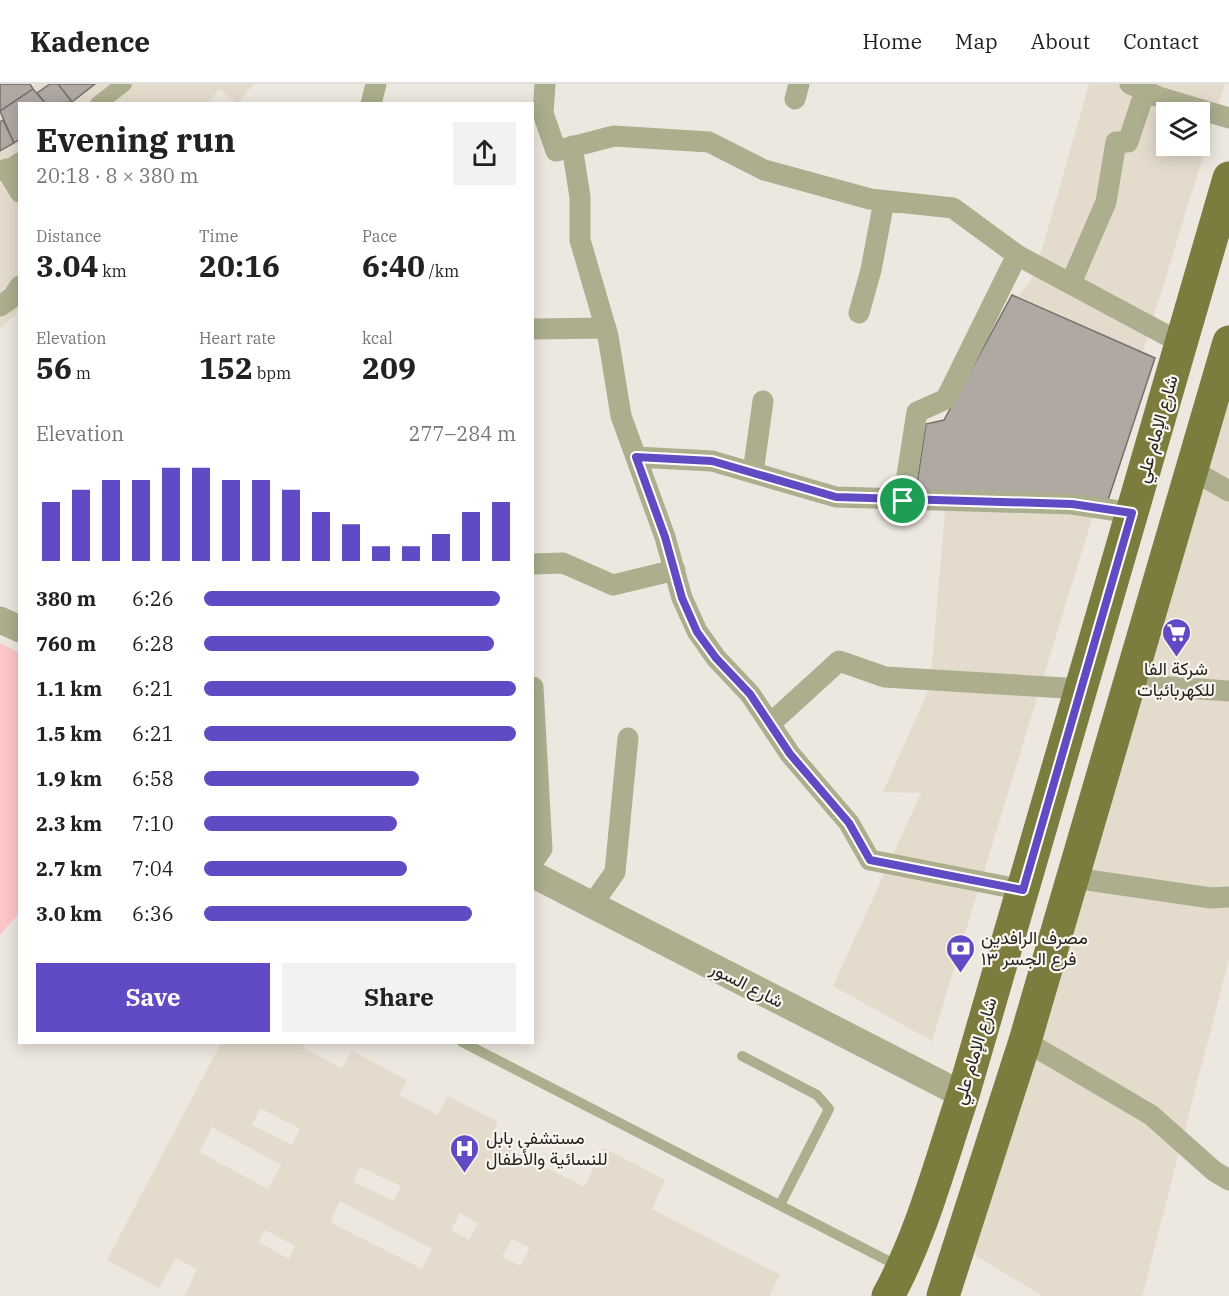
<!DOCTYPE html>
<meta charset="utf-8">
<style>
body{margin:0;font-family:"IBM Plex Serif",Vazirmatn,serif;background:#f2f2f2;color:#222;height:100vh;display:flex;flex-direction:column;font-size:22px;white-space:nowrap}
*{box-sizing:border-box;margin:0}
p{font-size:20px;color:#767676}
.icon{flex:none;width:33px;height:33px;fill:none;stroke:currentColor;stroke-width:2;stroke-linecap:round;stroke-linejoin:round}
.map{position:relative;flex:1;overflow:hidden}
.details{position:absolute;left:18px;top:18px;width:516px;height:942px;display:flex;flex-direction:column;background:#fff;border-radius:0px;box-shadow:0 3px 15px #0003}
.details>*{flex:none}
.fabs{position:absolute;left:1156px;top:18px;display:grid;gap:12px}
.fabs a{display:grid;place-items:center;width:54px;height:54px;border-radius:0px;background:#fff;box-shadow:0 3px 15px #0003;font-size:30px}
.pin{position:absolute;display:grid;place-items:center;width:51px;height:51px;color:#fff;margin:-26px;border:3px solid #fff;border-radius:50%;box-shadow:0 2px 6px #0007}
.round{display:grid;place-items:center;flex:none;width:63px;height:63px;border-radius:0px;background:#f2f2f2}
.head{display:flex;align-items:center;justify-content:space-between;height:102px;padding:0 18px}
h1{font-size:33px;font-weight:700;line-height:45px}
.stats{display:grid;grid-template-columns:repeat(3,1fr);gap:9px;height:102px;padding:6px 18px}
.stats div{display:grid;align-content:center}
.stats b{font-size:30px;font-weight:700}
.stats small{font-size:16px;font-weight:400}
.stats p{font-size:16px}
.chart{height:168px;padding:12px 18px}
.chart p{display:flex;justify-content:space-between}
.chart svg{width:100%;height:108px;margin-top:6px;stroke:#604bc4;stroke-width:6}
.primary-button{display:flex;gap:12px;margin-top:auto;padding:12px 18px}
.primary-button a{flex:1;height:69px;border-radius:0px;background:#604bc4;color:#fff;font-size:24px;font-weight:700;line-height:69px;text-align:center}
.primary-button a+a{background:#f2f2f2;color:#222}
ul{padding:0 18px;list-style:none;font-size:20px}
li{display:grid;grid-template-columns:96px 72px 1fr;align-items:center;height:45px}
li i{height:15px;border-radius:8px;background:#604bc4}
header{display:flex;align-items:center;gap:36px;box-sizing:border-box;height:84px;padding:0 30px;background:#fff;border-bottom:2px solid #e0e0e0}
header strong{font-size:28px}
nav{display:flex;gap:33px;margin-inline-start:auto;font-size:21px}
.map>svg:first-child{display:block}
.built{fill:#e4dbcd;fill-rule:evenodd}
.green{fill:#ffc7c7}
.building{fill:#b0a8a3;stroke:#766f6a;stroke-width:1.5}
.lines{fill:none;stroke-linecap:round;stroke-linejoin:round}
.service{stroke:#acae8e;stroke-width:10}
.pedestrian{stroke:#acae8e;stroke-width:16}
.minor{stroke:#acae8e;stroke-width:21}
.tertiary{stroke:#acae8e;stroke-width:27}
.primary{stroke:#7a7d3e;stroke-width:33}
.route-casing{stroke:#fff;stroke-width:12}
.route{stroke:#604bc4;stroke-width:8}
.labels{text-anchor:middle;stroke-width:4.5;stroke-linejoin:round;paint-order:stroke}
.street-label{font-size:18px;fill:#242320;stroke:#f9f4ed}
.poi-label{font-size:18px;fill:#242320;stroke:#f9f4ed;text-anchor:start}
</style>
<header>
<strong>Kadence</strong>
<nav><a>Home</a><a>Map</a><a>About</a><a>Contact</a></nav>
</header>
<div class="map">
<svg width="1229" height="1212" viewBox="0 0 1229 1212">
<rect width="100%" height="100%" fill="#ece7df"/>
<!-- built -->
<path class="built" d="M0 0 33 2 35 0H254L237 19 220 5 207 19 20 20 19 227 0 245Z
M1089 0H1225L932 957 833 902 921 709 883 708 930 603 956 297 1035 190ZM1167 28H1200V62H1167Z
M1229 271V875L1142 1212H1043L974 1171Z
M305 959 303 964 342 984 352 967 407 996 399 1011 438 1031 448 1012 498 1038 490 1055 584 1103 604 1064 665 1096 652 1125 780 1191 769 1212H185L197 1185 176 1174 159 1204 107 1176 221 959ZM260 1024 300 1045 292 1061 252 1041ZM212 1043 281 1081 268 1105 199 1068ZM360 1083 401 1102 394 1117 353 1098ZM340 1117 432 1165 422 1185 330 1138ZM460 1129 478 1139 469 1156 451 1146ZM265 1146 295 1162 289 1175 258 1158ZM512 1155 530 1164 520 1182 502 1172Z"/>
<!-- green -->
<path class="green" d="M0 559 19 569 20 828 0 851Z"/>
<!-- building -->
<path class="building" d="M0 0H30L33 5 0 27Z
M50 0H58L72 18 46 20 37 9Z
M58 0H95L72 18Z
M33 5 46 20H20V55L14 59 0 27Z
M3 36 14 59 0 67V38Z
M1012 211 1155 274 1108 416 915 413 926 340 944 336Z"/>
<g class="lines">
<!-- service -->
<path class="service" d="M462 958 900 1183
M742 972 817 1011 829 1025 780 1121"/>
<!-- pedestrian -->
<path class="pedestrian" d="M98 20 124 0
M0 89 20 76"/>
<!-- minor -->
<path class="minor" d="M545 0 543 29 556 67 614 52 709 58 764 86 870 115 953 124 1017 171 1181 259
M1130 0 1159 13 1229 34
M795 15 799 0
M371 20 376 0
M572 62 580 113V156L608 252 621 332 665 453 682 514 697 547 716 574 750 610 790 670 849 739 870 776 1023 806
M6 85 20 108
M1071 199 1106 118 1116 58H1128L1145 7
M0 222 13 213 20 202
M859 229 871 186 884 117
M532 245 606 244
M636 373 712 377 836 413 1072 420 1132 429
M1192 386 1229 407
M753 389 763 317
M903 417 917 328 946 315 1017 171
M532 480 563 479 613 501 675 486
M1128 600 1229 607
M771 639 839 577 885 593 1081 605
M532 779 542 765 533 603
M1074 794 1211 814 1229 813
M592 821 615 788 628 654
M1025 957 1151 1031 1214 1087 1229 1096"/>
<!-- tertiary -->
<path class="tertiary" d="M0 536 20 545
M532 790 963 1011"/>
<!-- primary -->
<path class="primary" d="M888 1212C922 1150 940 1079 963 1011L1229 94
M943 1212 1025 957 1229 258"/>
</g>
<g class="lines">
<defs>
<path id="route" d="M636 373 712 377 836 413 1072 420 1132 429 1023 806 870 776 849 739 790 670 750 610 716 574 697 548 682 514 665 453Z"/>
</defs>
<!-- route casing -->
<use href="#route" class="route-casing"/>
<!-- route -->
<use href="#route" class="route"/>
</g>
<!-- icons -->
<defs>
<symbol id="supermarket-pin" viewBox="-11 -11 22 30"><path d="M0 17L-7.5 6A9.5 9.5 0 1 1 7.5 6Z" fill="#604bc4" stroke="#f9f4ed"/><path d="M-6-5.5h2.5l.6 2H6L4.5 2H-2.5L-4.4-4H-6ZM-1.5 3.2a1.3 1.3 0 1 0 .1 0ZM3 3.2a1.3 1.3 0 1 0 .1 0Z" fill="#fff"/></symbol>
<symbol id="bank-pin" viewBox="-11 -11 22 30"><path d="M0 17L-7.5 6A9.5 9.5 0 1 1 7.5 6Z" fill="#604bc4" stroke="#f9f4ed"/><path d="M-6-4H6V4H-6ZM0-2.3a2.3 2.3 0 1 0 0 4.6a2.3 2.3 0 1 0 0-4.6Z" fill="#fff"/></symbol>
<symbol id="hospital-pin" viewBox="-11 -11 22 30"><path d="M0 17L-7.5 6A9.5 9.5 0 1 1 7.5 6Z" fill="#604bc4" stroke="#f9f4ed"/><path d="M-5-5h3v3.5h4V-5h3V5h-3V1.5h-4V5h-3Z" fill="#fff"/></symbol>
</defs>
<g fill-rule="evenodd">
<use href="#supermarket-pin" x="1160" y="532" width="33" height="45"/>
<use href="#bank-pin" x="944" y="848" width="33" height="45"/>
<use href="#hospital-pin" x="448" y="1048" width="33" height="45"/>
</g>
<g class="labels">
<!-- street labels -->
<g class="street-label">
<text transform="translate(1157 345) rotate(-74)" y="6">شارع الإمام علي</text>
<text transform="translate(747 901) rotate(27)" y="6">شارع السور</text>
<text transform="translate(975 967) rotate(-73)" y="6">شارع الإمام علي</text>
</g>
<!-- poi labels -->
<g class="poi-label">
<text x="1176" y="591" text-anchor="middle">شركة الفا<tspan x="1176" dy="21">للكهربائيات</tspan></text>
<text x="981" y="860">مصرف الرافدين<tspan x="981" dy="21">فرع الجسر ١٣</tspan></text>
<text x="486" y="1060">مستشفى بابل<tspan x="486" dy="21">للنسائية والأطفال</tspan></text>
</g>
</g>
</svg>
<div class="fabs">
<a><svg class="icon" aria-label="layers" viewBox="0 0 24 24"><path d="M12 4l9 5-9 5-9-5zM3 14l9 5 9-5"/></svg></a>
</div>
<div class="pin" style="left:903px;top:417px;background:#1e9e55"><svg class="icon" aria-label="arrive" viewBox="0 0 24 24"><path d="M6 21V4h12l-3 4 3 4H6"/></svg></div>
<section class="details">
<div class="head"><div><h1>Evening run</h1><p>20:18 · 8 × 380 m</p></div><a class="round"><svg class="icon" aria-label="share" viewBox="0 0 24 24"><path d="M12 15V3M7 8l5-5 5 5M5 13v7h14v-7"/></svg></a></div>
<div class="stats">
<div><p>Distance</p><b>3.04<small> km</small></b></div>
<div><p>Time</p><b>20:16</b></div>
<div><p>Pace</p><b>6:40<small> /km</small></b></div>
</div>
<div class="stats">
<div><p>Elevation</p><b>56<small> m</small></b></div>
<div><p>Heart rate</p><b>152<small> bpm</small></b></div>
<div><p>kcal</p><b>209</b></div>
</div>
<div class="chart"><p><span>Elevation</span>277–284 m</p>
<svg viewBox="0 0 160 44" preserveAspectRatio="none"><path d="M5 44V20M15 44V15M25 44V11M35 44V11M45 44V6M55 44V6M65 44V11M75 44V11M85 44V15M95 44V24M105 44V29M115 44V38M125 44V38M135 44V33M145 44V24M155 44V20"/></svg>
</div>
<ul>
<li><b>380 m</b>6:26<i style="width:95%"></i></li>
<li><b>760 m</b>6:28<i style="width:93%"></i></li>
<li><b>1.1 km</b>6:21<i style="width:100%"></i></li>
<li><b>1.5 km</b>6:21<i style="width:100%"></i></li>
<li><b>1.9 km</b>6:58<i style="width:69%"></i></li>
<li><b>2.3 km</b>7:10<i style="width:62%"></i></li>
<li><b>2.7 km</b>7:04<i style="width:65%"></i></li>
<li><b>3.0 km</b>6:36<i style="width:86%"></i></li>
</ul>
<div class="primary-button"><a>Save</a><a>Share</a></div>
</section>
</div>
